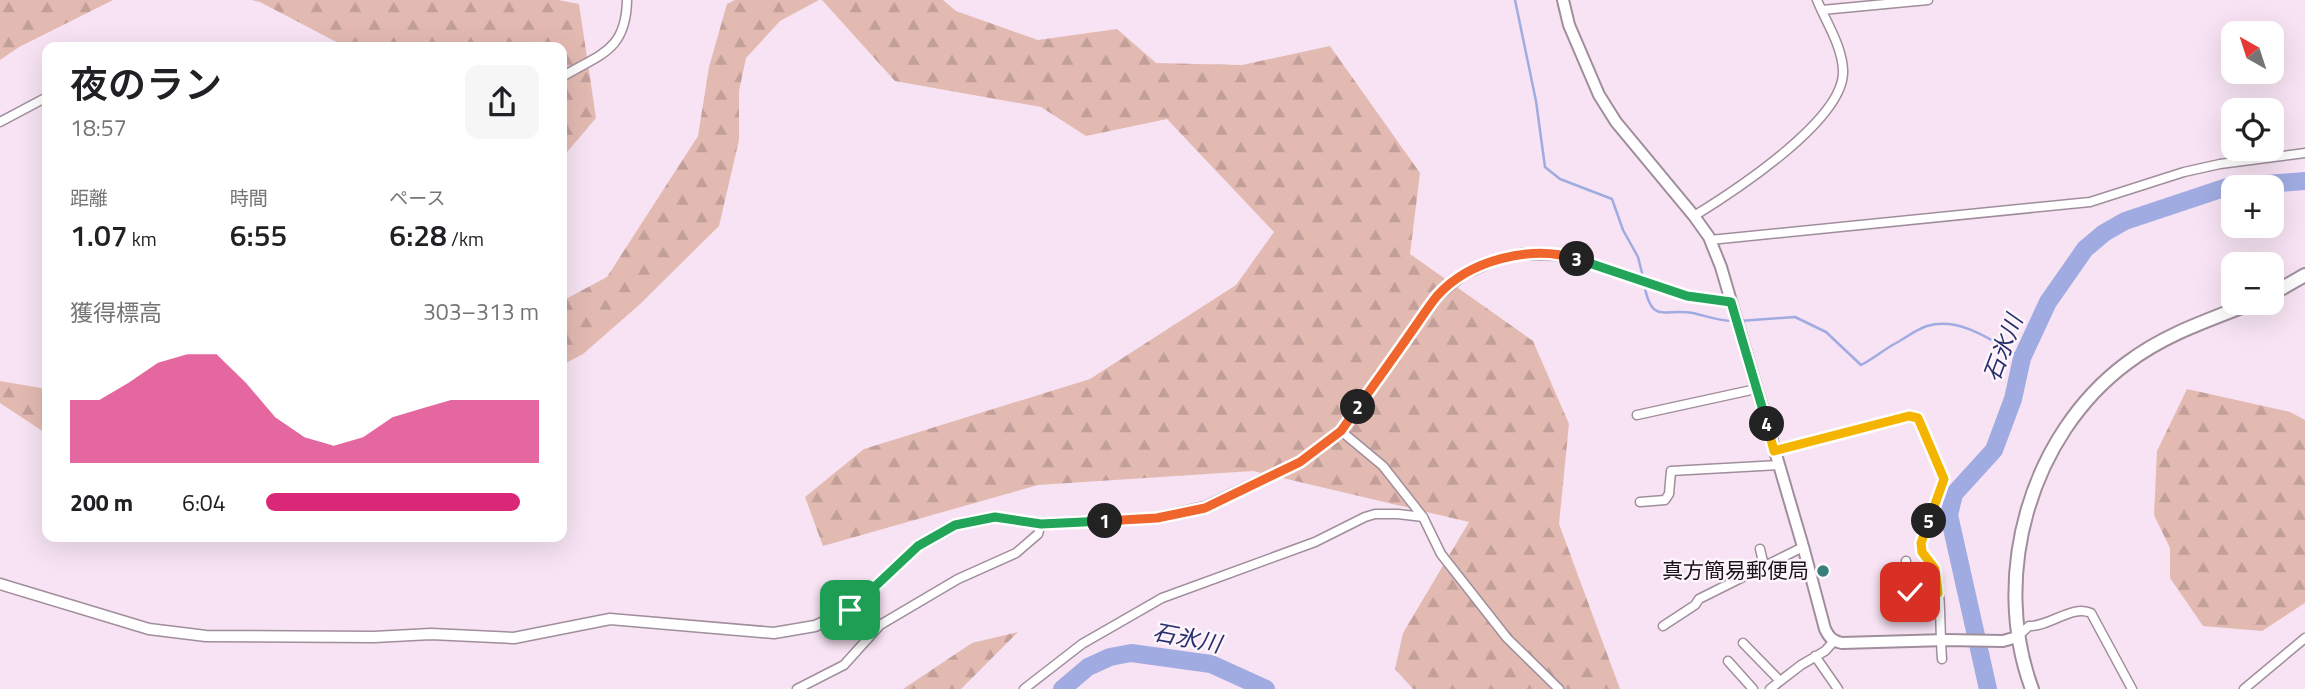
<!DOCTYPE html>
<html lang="ja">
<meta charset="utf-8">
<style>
body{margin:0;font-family:"Titillium Web","Noto Sans JP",sans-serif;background:#f6f6f6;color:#202124;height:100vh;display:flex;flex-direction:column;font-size:26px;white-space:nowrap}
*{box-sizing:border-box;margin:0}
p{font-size:23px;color:#757577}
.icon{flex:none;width:38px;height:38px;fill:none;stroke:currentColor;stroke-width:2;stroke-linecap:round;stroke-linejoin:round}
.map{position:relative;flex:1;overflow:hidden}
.details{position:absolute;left:42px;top:42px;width:525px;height:500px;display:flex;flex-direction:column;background:#fff;border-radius:14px;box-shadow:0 7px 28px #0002}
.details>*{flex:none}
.needle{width:46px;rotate:321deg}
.fabs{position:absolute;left:2221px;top:21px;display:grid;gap:14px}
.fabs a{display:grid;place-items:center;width:63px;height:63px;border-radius:14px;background:#fff;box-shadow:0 7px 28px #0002;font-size:35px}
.pin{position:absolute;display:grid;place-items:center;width:60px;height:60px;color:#fff;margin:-30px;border-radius:14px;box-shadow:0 4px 10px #0006}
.km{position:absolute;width:35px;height:35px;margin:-18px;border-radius:50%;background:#222;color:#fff;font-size:19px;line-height:35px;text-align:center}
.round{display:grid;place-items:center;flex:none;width:74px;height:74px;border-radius:14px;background:#f6f6f6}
.headline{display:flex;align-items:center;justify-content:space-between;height:119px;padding:0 28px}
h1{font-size:38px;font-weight:600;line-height:52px}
.stats{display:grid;grid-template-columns:repeat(3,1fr);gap:10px;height:119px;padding:7px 28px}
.stats div{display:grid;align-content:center}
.stats b{font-size:30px;font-weight:600}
.stats small{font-size:19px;font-weight:400}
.stats p{font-size:19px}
.chart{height:196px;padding:14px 28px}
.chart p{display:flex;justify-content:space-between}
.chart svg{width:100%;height:126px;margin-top:7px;fill:#db2777;opacity:.7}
ul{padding:0 28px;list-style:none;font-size:23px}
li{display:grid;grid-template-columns:112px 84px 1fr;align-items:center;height:52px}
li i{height:18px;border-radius:9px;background:#db2777}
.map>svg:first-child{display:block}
.forest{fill:url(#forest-firs)}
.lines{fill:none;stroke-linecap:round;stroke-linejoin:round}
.stream{stroke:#a0abe1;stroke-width:2.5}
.river{stroke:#a0abe1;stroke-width:18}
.minor-casing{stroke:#a08e9c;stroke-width:11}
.tertiary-casing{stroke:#a08e9c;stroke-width:13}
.secondary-casing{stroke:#a08e9c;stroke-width:14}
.trunk-casing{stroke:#a08e9c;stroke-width:16}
.minor{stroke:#fff;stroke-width:8}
.tertiary{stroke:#fff;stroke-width:10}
.secondary{stroke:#fff;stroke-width:10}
.trunk{stroke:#fff;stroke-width:12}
.split-1-casing{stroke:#fff;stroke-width:14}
.split-2-casing{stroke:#fff;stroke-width:14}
.split-3-casing{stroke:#fff;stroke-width:14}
.split-4-casing{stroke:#fff;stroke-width:14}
.split-5-casing{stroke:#fff;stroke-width:14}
.split-6-casing{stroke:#fff;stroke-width:14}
.split-1{stroke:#22a559;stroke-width:9}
.split-2{stroke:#f0652b;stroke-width:9}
.split-3{stroke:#f0652b;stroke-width:9}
.split-4{stroke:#22a559;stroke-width:9}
.split-5{stroke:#f5b400;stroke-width:9}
.split-6{stroke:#f5b400;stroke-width:9}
.poi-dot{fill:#377f7a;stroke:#fdf5fb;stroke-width:2.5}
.labels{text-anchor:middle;stroke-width:5;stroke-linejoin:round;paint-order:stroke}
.poi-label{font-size:21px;fill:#1b141a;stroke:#fdf5fb;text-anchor:end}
.water-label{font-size:23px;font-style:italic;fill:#292f6e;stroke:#fdf5fb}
</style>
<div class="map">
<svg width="2305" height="689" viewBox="0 0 2305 689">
<defs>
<pattern id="forest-firs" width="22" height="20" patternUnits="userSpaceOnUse" patternTransform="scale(1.75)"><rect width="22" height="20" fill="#e3bab2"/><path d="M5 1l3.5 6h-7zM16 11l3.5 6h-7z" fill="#c29f98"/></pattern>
</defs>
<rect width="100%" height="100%" fill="#f7e3f3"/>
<!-- forest -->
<path class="forest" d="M0 0H113L19 47 0 60Z
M251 0H558L579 4 596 118 562 158V47H346L260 2Z
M735 0H819L780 21 746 58 739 91V140L719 226 639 305 583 354 562 365V301L607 277 698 136 709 67 727 4Z
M822 0H943L956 11 1038 40 1117 29 1156 63 1242 65 1330 46 1420 173 1410 254 1533 341 1569 424 1559 524 1620 689H1413L1395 669 1403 633 1469 522 1253 471 1038 485 823 546 805 497 864 449 1090 379 1236 285 1274 232 1167 119 1086 136 1041 107 895 81Z
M0 381 47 389V434L0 403Z
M2187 389 2290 412 2305 420V603L2262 631 2203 626 2170 578V548L2154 515 2157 451Z
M1018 632 961 689H903L972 643Z"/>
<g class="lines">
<!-- stream -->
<path class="stream" d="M1515 0 1536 101 1545 167 1560 179 1612 199 1623 230 1638 257 1643 277
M1644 284C1652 325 1663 308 1693 313 1706 316 1719 321 1732 321
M1739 321 1795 317 1826 332 1861 365C1875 358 1884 349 1898 342 1907 337 1917 329 1927 326 1961 316 1994 342 2022 358"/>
<!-- river -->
<path class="river" d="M1062 689 1088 667 1110 657 1131 653 1211 664 1266 689
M1988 689 1949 515 1954 494 1994 450 2013 399 2022 358 2048 302 2085 249 2104 233 2125 221 2227 187 2305 181"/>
<defs>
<path id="minor" d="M1822 10 1928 0
M562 77C599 54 626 52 627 0
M0 122 47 97
M1694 216C1733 192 1846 119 1843 70 1842 46 1826 22 1817 0
M1710 240 2090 202 2184 172 2220 164 2305 153
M1637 415 1756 389
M1341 431 1383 466 1423 517 1441 554 1507 638 1559 689
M1775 451 1909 416 1918 418 1944 479 1921 543C1922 558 1935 566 1938 582 1941 607 1940 633 1942 659
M1640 502 1665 500 1669 494 1671 471 1779 465
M1760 549 1764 566
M1906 561 1905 588 1910 592 1938 593
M1663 626 1695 605 1699 599 1803 547
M2017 637 2029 626C2049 627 2073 604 2091 613L2132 689
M1743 643 1780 681
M1815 656 1838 689
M1728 661 1753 689
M797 689 844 665 880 625 958 579 1016 553 1038 534 1041 524
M1024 689 1082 644 1162 598 1315 542 1365 517 1375 514H1398L1423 517
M1770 689 1801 665 1825 651 1834 641
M2244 689 2305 638"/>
<path id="tertiary" d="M0 584 149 629 206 636 374 637 431 634 514 638 610 619 774 633 815 626 850 610 918 546 955 525 995 517 1041 524 1157 518 1205 507 1300 462 1341 431 1438 295 1464 274 1495 260 1522 254 1565 255 1687 296 1731 302"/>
<path id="secondary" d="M1563 0 1569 25 1599 95 1616 122 1694 216 1709 237 1721 267 1804 550 1825 629C1829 637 1832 641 1842 643L1946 640 2003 641 2017 637"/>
<path id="trunk" d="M2272 294 2305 275
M2032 689C1990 576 2030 435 2127 363 2165 334 2209 320 2252 303"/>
</defs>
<!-- minor casing -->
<use href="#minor" class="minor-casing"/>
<!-- tertiary casing -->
<use href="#tertiary" class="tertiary-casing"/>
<!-- secondary casing -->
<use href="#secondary" class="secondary-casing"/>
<!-- trunk casing -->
<use href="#trunk" class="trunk-casing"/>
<!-- minor -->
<use href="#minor" class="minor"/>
<!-- tertiary -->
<use href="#tertiary" class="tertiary"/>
<!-- secondary -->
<use href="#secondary" class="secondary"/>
<!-- trunk -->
<use href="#trunk" class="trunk"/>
</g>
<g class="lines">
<defs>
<path id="split-1" d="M850 610 918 546 955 525 995 517 1041 524 1105 521"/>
<path id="split-2" d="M1105 521 1157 518 1205 508 1300 462 1341 431 1358 407"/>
<path id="split-3" d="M1358 407C1376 382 1394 357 1412 331 1420 320 1428 307 1437 296 1469 260 1532 244 1577 259"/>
<path id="split-4" d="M1577 259 1687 296 1731 302 1767 424"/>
<path id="split-5" d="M1767 424 1774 451 1909 416 1918 418 1944 479 1929 521"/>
<path id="split-6" d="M1910 592 1938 593 1935 569 1922 552 1921 543 1929 521"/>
</defs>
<!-- split-1 casing -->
<use href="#split-1" class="split-1-casing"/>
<!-- split-2 casing -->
<use href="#split-2" class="split-2-casing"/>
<!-- split-3 casing -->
<use href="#split-3" class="split-3-casing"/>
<!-- split-4 casing -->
<use href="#split-4" class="split-4-casing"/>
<!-- split-5 casing -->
<use href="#split-5" class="split-5-casing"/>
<!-- split-6 casing -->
<use href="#split-6" class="split-6-casing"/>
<!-- split-1 -->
<use href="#split-1" class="split-1"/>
<!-- split-2 -->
<use href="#split-2" class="split-2"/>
<!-- split-3 -->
<use href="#split-3" class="split-3"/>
<!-- split-4 -->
<use href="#split-4" class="split-4"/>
<!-- split-5 -->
<use href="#split-5" class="split-5"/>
<!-- split-6 -->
<use href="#split-6" class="split-6"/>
</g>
<!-- markers -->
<circle class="poi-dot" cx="1823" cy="571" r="7"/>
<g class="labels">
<!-- poi labels -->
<g class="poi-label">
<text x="1809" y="578">真方簡易郵便局</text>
</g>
<!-- water labels -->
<g class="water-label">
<text transform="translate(2003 348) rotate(-69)" y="8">石氷川</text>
<text transform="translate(1187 638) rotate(11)" y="8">石氷川</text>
</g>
</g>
</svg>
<div class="fabs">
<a><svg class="needle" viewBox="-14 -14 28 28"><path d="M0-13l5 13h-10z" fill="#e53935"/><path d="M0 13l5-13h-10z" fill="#757577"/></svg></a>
<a><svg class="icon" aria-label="locate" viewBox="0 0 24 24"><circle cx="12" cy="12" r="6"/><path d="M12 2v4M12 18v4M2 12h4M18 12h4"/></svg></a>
<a>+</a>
<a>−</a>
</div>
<div class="pin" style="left:850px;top:610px;background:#1e9e55"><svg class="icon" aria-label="arrive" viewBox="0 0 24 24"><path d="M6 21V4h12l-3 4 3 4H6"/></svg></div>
<div class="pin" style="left:1910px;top:592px;background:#d93025"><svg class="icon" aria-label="check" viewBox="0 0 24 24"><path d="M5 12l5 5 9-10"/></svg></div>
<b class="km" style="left:1105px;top:521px">1</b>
<b class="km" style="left:1358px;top:407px">2</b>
<b class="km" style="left:1577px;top:259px">3</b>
<b class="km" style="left:1767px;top:424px">4</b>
<b class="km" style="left:1929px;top:521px">5</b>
<section class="details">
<div class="headline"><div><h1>夜のラン</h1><p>18:57</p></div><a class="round"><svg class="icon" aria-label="share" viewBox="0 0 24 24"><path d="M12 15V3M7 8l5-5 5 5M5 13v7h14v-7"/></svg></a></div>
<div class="stats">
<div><p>距離</p><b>1.07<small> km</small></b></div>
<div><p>時間</p><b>6:55</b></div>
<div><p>ペース</p><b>6:28<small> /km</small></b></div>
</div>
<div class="chart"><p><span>獲得標高</span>303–313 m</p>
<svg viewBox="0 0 160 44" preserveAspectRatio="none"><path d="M0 44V22L10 22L20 16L30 9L40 6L50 6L60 16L70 28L80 35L90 38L100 35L110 28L120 25L130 22L140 22L150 22L160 22V44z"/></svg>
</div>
<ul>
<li><b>200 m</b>6:04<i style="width:93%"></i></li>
</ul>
</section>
</div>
